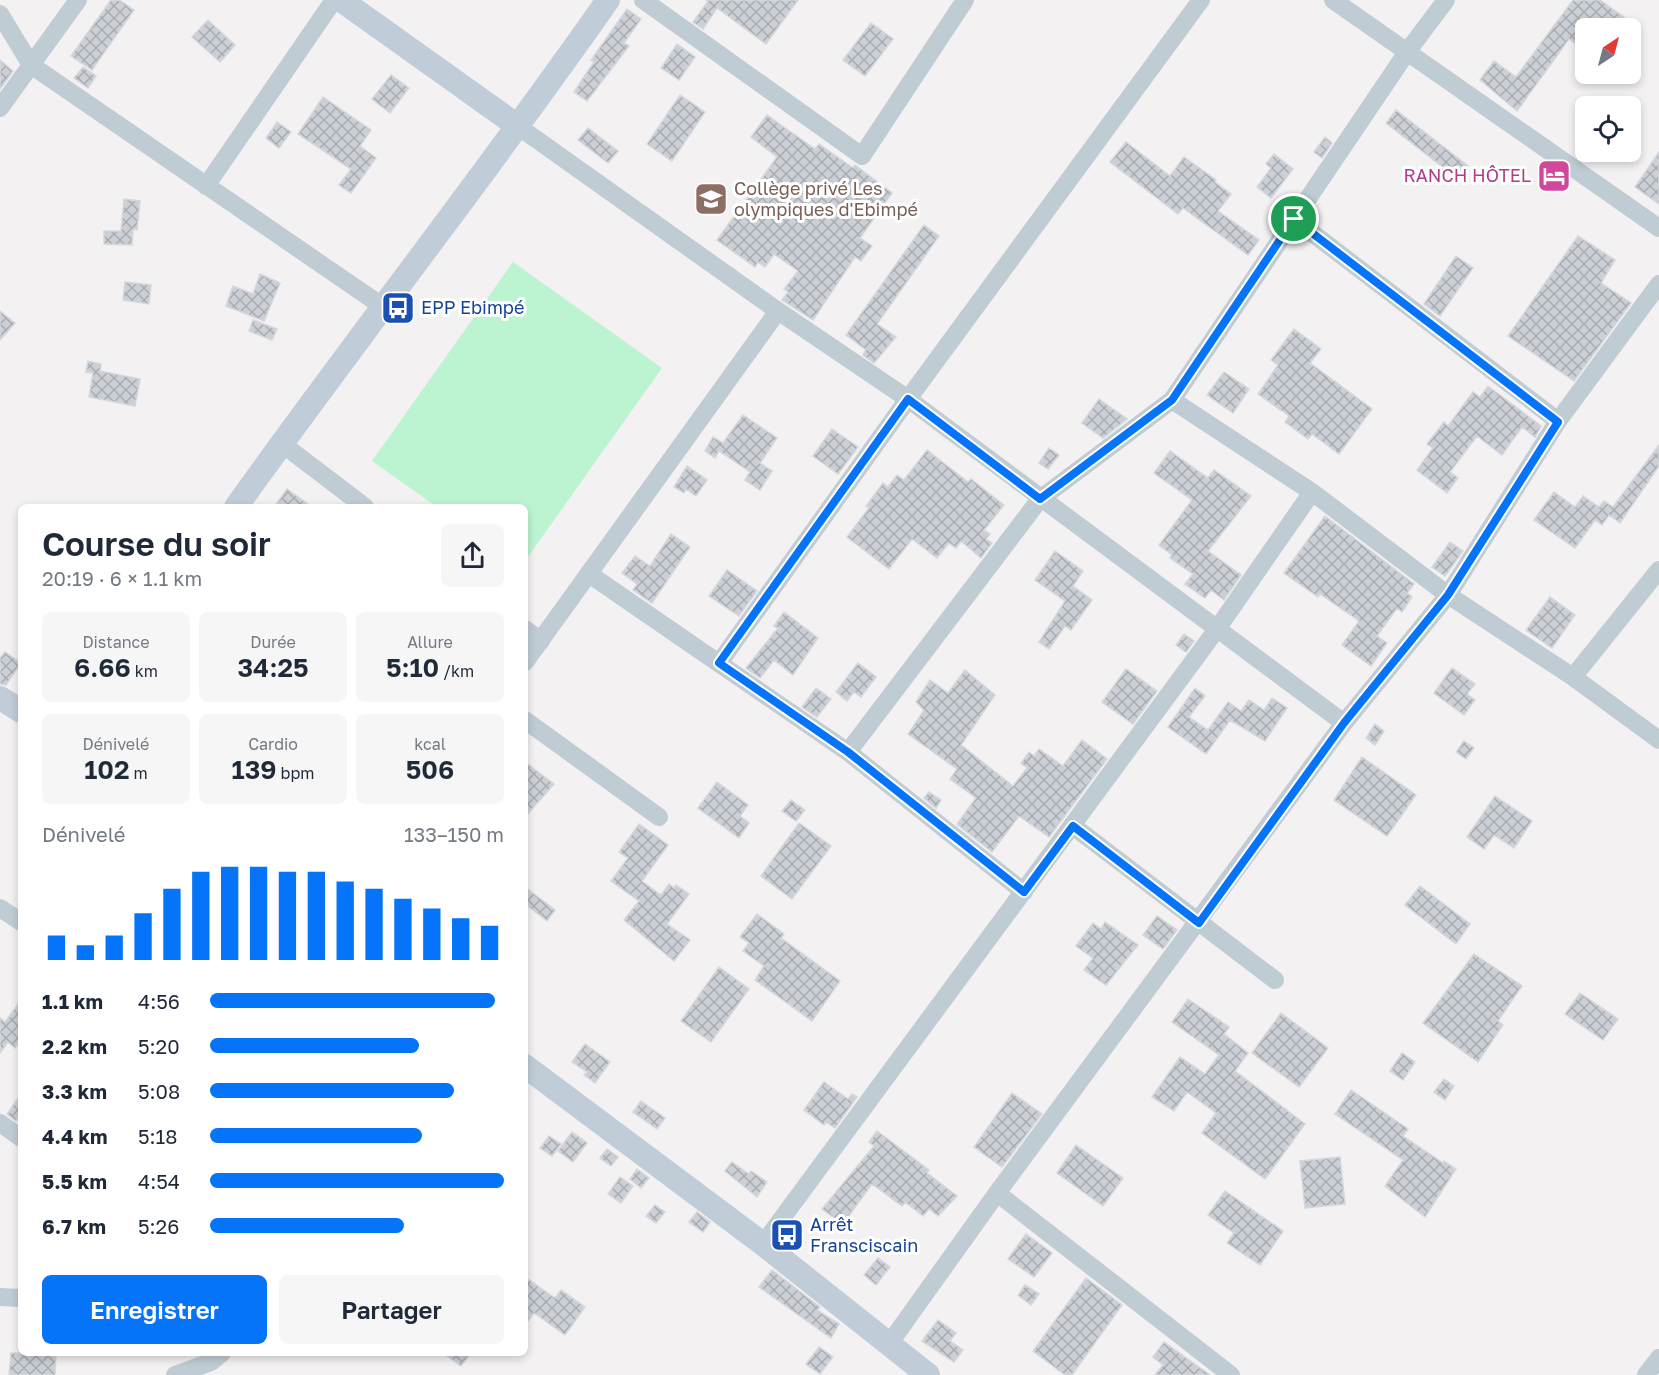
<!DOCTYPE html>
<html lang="fr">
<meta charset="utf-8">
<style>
body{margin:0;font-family:"Golos Text",sans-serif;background:#f6f6f7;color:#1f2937;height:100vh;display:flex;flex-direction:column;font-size:22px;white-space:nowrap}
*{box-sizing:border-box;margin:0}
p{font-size:20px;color:#747a83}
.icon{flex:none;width:33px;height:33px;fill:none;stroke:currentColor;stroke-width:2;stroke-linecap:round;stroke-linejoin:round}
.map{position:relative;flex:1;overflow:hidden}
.sheet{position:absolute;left:18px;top:504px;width:510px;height:852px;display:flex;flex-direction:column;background:#fff;border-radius:9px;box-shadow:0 3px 9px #0003}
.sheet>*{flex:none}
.needle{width:39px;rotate:36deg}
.fabs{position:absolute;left:1575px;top:18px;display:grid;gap:12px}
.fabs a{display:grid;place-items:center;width:66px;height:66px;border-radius:9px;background:#fff;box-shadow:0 3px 9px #0003;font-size:30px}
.pin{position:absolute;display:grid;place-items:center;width:51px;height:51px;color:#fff;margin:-26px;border:3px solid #fff;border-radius:50%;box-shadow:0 2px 6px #0007}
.round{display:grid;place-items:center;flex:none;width:63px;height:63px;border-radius:9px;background:#f6f6f7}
.headline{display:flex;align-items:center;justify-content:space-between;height:102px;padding:0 24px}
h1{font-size:33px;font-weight:600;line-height:45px}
.metrics{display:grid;grid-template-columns:repeat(3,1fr);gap:9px;height:102px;padding:6px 24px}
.metrics div{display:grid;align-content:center;border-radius:9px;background:#f6f6f7;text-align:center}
.metrics b{font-size:26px;font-weight:600}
.metrics small{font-size:16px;font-weight:400}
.metrics p{font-size:16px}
.chart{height:168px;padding:12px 24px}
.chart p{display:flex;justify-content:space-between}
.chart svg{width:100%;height:108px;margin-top:6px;stroke:#0674f8;stroke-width:6}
.action{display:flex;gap:12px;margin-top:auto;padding:12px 24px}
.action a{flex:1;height:69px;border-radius:9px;background:#0674f8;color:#fff;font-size:24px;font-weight:600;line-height:69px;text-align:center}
.action a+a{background:#f6f6f7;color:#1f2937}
ul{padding:0 24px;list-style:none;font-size:20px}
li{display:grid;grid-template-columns:96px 72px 1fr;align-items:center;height:45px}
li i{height:15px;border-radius:8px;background:#0674f8}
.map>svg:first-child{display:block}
.pitch{fill:#bcf4d1}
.building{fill:url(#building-cross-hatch);stroke:#d4d7dd;stroke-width:1.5}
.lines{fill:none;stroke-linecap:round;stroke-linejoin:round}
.street{stroke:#c0ccd4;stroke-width:18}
.secondary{stroke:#c0cdd9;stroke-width:24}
.route-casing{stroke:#fff;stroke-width:12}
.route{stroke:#0674f8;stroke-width:8}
.labels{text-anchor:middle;stroke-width:6;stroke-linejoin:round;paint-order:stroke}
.hotel-label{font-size:18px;fill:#b23c85;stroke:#fff;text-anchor:end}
.education-label{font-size:18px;fill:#785e54;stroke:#fff;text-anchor:start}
.transit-label{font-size:18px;fill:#164399;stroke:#fff;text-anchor:start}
</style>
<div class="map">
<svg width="1659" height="1375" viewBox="0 0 1659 1375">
<defs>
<pattern id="building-cross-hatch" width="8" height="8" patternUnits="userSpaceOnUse" patternTransform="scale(1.5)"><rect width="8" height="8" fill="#ccd0d6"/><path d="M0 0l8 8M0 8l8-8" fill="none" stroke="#a7acb1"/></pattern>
</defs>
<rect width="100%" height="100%" fill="#f3f1f1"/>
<!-- pitch -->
<path class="pitch" d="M513 262 662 368 525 561V507H437L372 461Z"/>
<!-- building -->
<path class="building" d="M111 0H119L134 10 92 70 71 56Z
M706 0H798L766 44 717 8 703 29 693 22 708 1Z
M1573 0H1600L1639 28H1586V51L1569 39 1517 111 1480 80 1494 61 1516 77Z
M627 9 641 19 624 43 629 46 587 101 574 92 594 62 591 60Z
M208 20 235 45 220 62 192 37Z
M871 23 893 39 865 76 843 60Z
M677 44 695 57 679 80 661 68Z
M0 60 13 71 0 89Z
M83 67 96 76 88 88 74 78Z
M391 75 409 88 390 113 372 99Z
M680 95 705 112 672 161 647 144Z
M323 97 371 130 360 146 376 158 351 193 339 185 351 169 298 134Z
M1396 110 1468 166 1458 179 1386 123Z
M767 115 815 149 819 144 853 168 855 165 892 193 860 238 872 246 861 261 855 257 813 320 782 300 788 292 784 289 798 271 774 254 765 267 758 262 755 267 717 240 777 157 751 137Z
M277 122 291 132 279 148 266 138Z
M588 128 618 151 608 163 578 140Z
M1325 137 1332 143 1322 158 1314 152Z
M1126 142 1170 176 1184 157 1216 180 1215 182 1231 194 1218 211 1259 240 1248 255 1183 208 1178 214 1110 162Z
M1659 152V204L1635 187Z
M1274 154 1293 169 1271 198 1257 187 1271 168 1266 164Z
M124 199 140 201 137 230 133 229 132 245 104 244V231H121Z
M924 225 939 236 877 324 896 337 874 363 863 355 866 350 846 335Z
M1578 236 1615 260 1601 283 1631 303 1574 381 1508 336Z
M1456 256 1473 268 1440 316 1424 304Z
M260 274 280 283 264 321 226 306 233 286 253 294Z
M125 282 151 285 149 304 123 300Z
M0 311 15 323 0 340Z
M253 320 277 329 272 340 249 331Z
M1294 329 1321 349 1310 363 1372 409 1339 454 1312 434 1308 439 1285 422 1289 416 1258 394 1278 365 1271 360Z
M88 361 101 364 100 371 140 379 135 406 89 397 93 373 86 372Z
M1224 372 1249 389 1233 413 1207 395Z
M1488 386 1541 426 1535 437 1522 427 1502 455 1477 436 1450 472 1458 478 1447 493 1417 470 1433 448 1427 444 1444 422 1448 426 1473 392 1480 397Z
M1099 399 1127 419 1103 438 1082 423Z
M743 415 777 438 760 463 772 471 760 490 745 480 750 472 719 451 715 458 705 451 713 437 723 443Z
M832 429 858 447 838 474 813 456Z
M1659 445V466L1620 523 1609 515 1602 525 1595 520 1575 548 1534 520 1554 492 1575 507 1583 496 1599 507 1604 501 1613 507Z
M1049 448 1059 455 1048 469 1039 463Z
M927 450 968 482 971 479 1004 505 984 530 990 534 986 539 992 543 981 558 961 541 956 548 949 543 937 558 912 539 889 569 847 537 869 508 866 506 883 483 888 487 897 475 904 480Z
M1170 451 1208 478 1214 470 1251 496 1208 551 1241 575 1224 600 1211 590 1205 598 1185 584 1193 574 1170 558 1172 555 1159 545 1192 500 1154 473Z
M687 466 707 480 696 496 686 489 684 493 674 487Z
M287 489 312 507H274Z
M1325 516 1414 584 1407 593 1412 597 1402 612 1397 608 1377 636 1387 643 1371 666 1342 645 1359 621 1320 594 1318 597 1284 573Z
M671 534 690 547 652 603 633 590 637 584 622 573 635 556 650 566Z
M1450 542 1463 551 1445 576 1432 567Z
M1055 551 1083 571 1073 586 1092 600 1071 630 1065 626 1049 649 1039 642 1065 601 1035 580Z
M727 570 757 591 739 616 709 596Z
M1550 597 1575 615 1552 648 1526 630Z
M784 612 818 638 793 675 774 660 760 678 746 668 778 628 774 626Z
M1184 634 1194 641 1186 652 1176 645Z
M5 652 21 663 6 685 0 684V658Z
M858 663 876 677 861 697 854 692 847 701 836 692Z
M1452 668 1475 684 1467 694 1475 700 1464 715 1434 693Z
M1126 669 1157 691 1133 724 1102 702Z
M965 670 995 695 961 745 1013 786 1027 768 1021 763 1029 752 1034 756 1039 749 1063 766 1082 740 1107 759 1049 837 1019 816 992 852 957 824 976 798 950 779 957 769 908 734 924 710 916 702 930 680 948 693Z
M816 688 831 699 817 717 802 707Z
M1195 688 1205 696 1189 717 1208 730 1228 702 1241 711 1249 700 1264 710 1272 698 1287 708 1265 741 1230 720 1206 754 1168 727Z
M1375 724 1384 731 1375 745 1366 738Z
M1464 741 1474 748 1466 759 1456 752Z
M1362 757 1416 795 1387 836 1334 800Z
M525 762 554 784 525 817Z
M717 782 748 805 740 816 749 823 739 838 698 808Z
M929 792 941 800 936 808 924 798Z
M1495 796 1532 821 1514 848 1494 835 1484 849 1467 837Z
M791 800 805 810 796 821 782 811Z
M799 823 831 846 792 899 761 876Z
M639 824 668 845 642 881 661 895 669 884 674 888 676 885 689 894 667 924 690 940 674 961 624 920 639 901 611 881 628 858 619 852Z
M1420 886 1470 924 1456 944 1405 905Z
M525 887 555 910 547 921 525 904Z
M757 914 784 934 781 938 840 981 812 1021 755 980 764 966 743 951 749 943 740 937Z
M1157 916 1177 930 1163 949 1143 935Z
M1105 922 1138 945 1106 985 1084 970 1093 958 1076 946 1093 923 1101 929Z
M1474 954 1522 986 1498 1021 1503 1025 1478 1062 1423 1023Z
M719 967 749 989 711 1042 681 1021Z
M1580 993 1618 1019 1603 1040 1565 1014Z
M1188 999 1229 1027 1224 1034 1248 1053 1235 1071 1305 1124 1265 1179 1202 1133 1216 1113 1187 1092 1174 1111 1152 1097 1180 1057 1205 1074 1219 1055 1172 1022Z
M21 1000V1040L15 1048 8 1042 0 1053V1018L5 1022Z
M1281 1013 1328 1048 1299 1087 1252 1053Z
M585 1044 610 1062 595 1083 584 1075 587 1072 572 1062Z
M1402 1053 1415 1062 1403 1080 1390 1071Z
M1444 1079 1454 1086 1445 1100 1434 1092Z
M824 1082 848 1099 852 1094 857 1097 835 1128 826 1122 824 1125 804 1110Z
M1351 1090 1408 1129 1403 1136 1443 1163 1444 1161 1456 1169 1425 1217 1385 1186 1403 1160 1335 1114Z
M1012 1093 1042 1114 1002 1167 974 1147Z
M21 1094V1115L16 1121 7 1114Z
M641 1101 665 1118 657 1129 633 1112Z
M877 1131 929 1170 927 1173 957 1196 938 1216 929 1209 923 1216 905 1202 902 1206 872 1184 843 1224 822 1209 874 1146 869 1142Z
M572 1132 587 1143 573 1162 558 1151Z
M549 1136 561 1144 552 1156 540 1148Z
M1076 1145 1123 1178 1103 1206 1057 1173Z
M607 1149 618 1157 611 1166 600 1158Z
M1340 1157 1345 1204 1305 1208 1300 1161Z
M732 1162 749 1174 751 1171 767 1182 757 1197 725 1171Z
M637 1169 649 1178 641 1188 630 1179Z
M620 1177 633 1186 621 1203 608 1194Z
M1225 1191 1283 1231 1260 1265 1227 1243 1234 1233 1208 1215Z
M655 1205 665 1212 656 1223 646 1216Z
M697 1212 710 1222 703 1232 689 1222Z
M1026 1234 1052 1253 1034 1277 1008 1259Z
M878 1258 890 1267 876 1285 864 1275Z
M772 1270 820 1307 817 1310 839 1324 831 1338 759 1287Z
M525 1277 555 1298 561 1290 585 1307 565 1335 534 1313 525 1325Z
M1086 1278 1122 1305 1072 1375H1065L1033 1351Z
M1025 1285 1039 1294 1031 1305 1018 1295Z
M938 1320 956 1333 950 1341 963 1350 954 1362 922 1341Z
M1164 1342 1210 1375H1155L1163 1365 1153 1357Z
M819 1347 833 1357 820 1374 806 1364Z
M11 1353H56L55 1375H9Z
M443 1353H471L461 1366Z"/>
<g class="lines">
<!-- street -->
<path class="street" d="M643 0 862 156 965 0
M1333 0 1659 228
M0 14 31 65 382 306
M0 108 78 0
M519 127 778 311 908 399 1344 723
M206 186 334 0
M1294 219 1558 421
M1172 400 1312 492 1448 595 1573 677 1659 740
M281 443 365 507
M589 574 848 752 1024 892
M525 629 541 641
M525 662 778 311
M719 663 908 399 1201 0
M1573 677 1659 570
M525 720 659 817
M848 752 1040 499 1172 400 1407 52 1446 0
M1073 826 1275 980
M0 908 21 922
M0 1123 21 1138
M997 1193 1231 1375
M763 1244 1217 629 1312 492
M0 1297 21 1298
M889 1344 997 1193 1344 723 1448 595 1558 421 1659 284
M175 1375 211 1362 222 1353
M1646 1375 1659 1358"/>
<!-- secondary -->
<path class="secondary" d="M341 0 519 127
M236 507C358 336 488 172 608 0
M0 698 21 711
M525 1066 763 1244 928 1375"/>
</g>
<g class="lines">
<defs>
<path id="route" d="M1294 219 1558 422 1448 595 1344 723 1199 923 1073 826 1024 892 848 752 719 663 908 399 1040 499 1172 400Z"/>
</defs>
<!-- route casing -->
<use href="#route" class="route-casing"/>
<!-- route -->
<use href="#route" class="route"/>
</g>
<!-- icons -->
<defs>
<symbol id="hotel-square" viewBox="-11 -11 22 22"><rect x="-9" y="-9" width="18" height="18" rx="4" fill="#d1479c" stroke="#fff"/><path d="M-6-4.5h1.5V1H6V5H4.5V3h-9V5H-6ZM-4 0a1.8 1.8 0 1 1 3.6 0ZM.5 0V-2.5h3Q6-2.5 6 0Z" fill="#fff"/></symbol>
<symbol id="school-square" viewBox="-11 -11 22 22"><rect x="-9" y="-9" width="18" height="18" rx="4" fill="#8d6e63" stroke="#fff"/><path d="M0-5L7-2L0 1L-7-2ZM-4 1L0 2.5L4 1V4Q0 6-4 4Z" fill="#fff"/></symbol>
<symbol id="bus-square" viewBox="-11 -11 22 22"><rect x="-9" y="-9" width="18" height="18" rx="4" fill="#1a4fb4" stroke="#fff"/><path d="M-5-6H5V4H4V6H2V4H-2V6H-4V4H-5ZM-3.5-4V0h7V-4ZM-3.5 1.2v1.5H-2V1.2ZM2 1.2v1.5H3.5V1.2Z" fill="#fff"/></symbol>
</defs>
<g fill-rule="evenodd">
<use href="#hotel-square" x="1535" y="157" width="38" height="38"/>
<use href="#school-square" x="692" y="180" width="38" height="38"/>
<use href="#bus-square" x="379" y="289" width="38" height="38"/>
<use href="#bus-square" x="768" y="1216" width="38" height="38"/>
</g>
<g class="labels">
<!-- hotel labels -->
<g class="hotel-label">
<text x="1531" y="182">RANCH HÔTEL</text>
</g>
<!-- education labels -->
<g class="education-label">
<text x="734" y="195">Collège privé Les<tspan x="734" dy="21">olympiques d'Ebimpé</tspan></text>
</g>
<!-- transit labels -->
<g class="transit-label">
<text x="421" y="314">EPP Ebimpé</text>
<text x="810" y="1231">Arrêt<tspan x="810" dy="21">Fransciscain</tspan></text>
</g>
</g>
</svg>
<div class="fabs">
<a><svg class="needle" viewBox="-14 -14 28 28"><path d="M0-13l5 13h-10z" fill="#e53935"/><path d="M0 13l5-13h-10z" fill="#747a83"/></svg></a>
<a><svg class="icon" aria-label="locate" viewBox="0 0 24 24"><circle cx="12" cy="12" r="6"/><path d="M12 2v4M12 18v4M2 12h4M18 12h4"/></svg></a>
</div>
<div class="pin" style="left:1294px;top:219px;background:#1e9e55"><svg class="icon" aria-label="arrive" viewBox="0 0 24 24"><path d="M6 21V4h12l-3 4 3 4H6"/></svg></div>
<section class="sheet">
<div class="headline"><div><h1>Course du soir</h1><p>20:19 · 6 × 1.1 km</p></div><a class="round"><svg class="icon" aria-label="share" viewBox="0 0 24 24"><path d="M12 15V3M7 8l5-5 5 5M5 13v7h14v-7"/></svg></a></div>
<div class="metrics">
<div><p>Distance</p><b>6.66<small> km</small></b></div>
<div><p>Durée</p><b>34:25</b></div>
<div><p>Allure</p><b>5:10<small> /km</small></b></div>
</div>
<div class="metrics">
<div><p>Dénivelé</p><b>102<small> m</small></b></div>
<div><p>Cardio</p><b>139<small> bpm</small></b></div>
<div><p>kcal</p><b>506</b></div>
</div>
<div class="chart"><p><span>Dénivelé</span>133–150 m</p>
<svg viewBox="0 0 160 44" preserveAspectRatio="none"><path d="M5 44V34M15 44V38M25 44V34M35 44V25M45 44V15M55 44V8M65 44V6M75 44V6M85 44V8M95 44V8M105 44V12M115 44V15M125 44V19M135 44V23M145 44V27M155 44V30"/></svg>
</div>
<ul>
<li><b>1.1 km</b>4:56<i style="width:97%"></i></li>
<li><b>2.2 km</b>5:20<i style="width:71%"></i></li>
<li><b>3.3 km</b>5:08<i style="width:83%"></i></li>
<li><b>4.4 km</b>5:18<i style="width:72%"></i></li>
<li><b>5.5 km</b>4:54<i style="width:100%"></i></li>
<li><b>6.7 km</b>5:26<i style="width:66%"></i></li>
</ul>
<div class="action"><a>Enregistrer</a><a>Partager</a></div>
</section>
</div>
